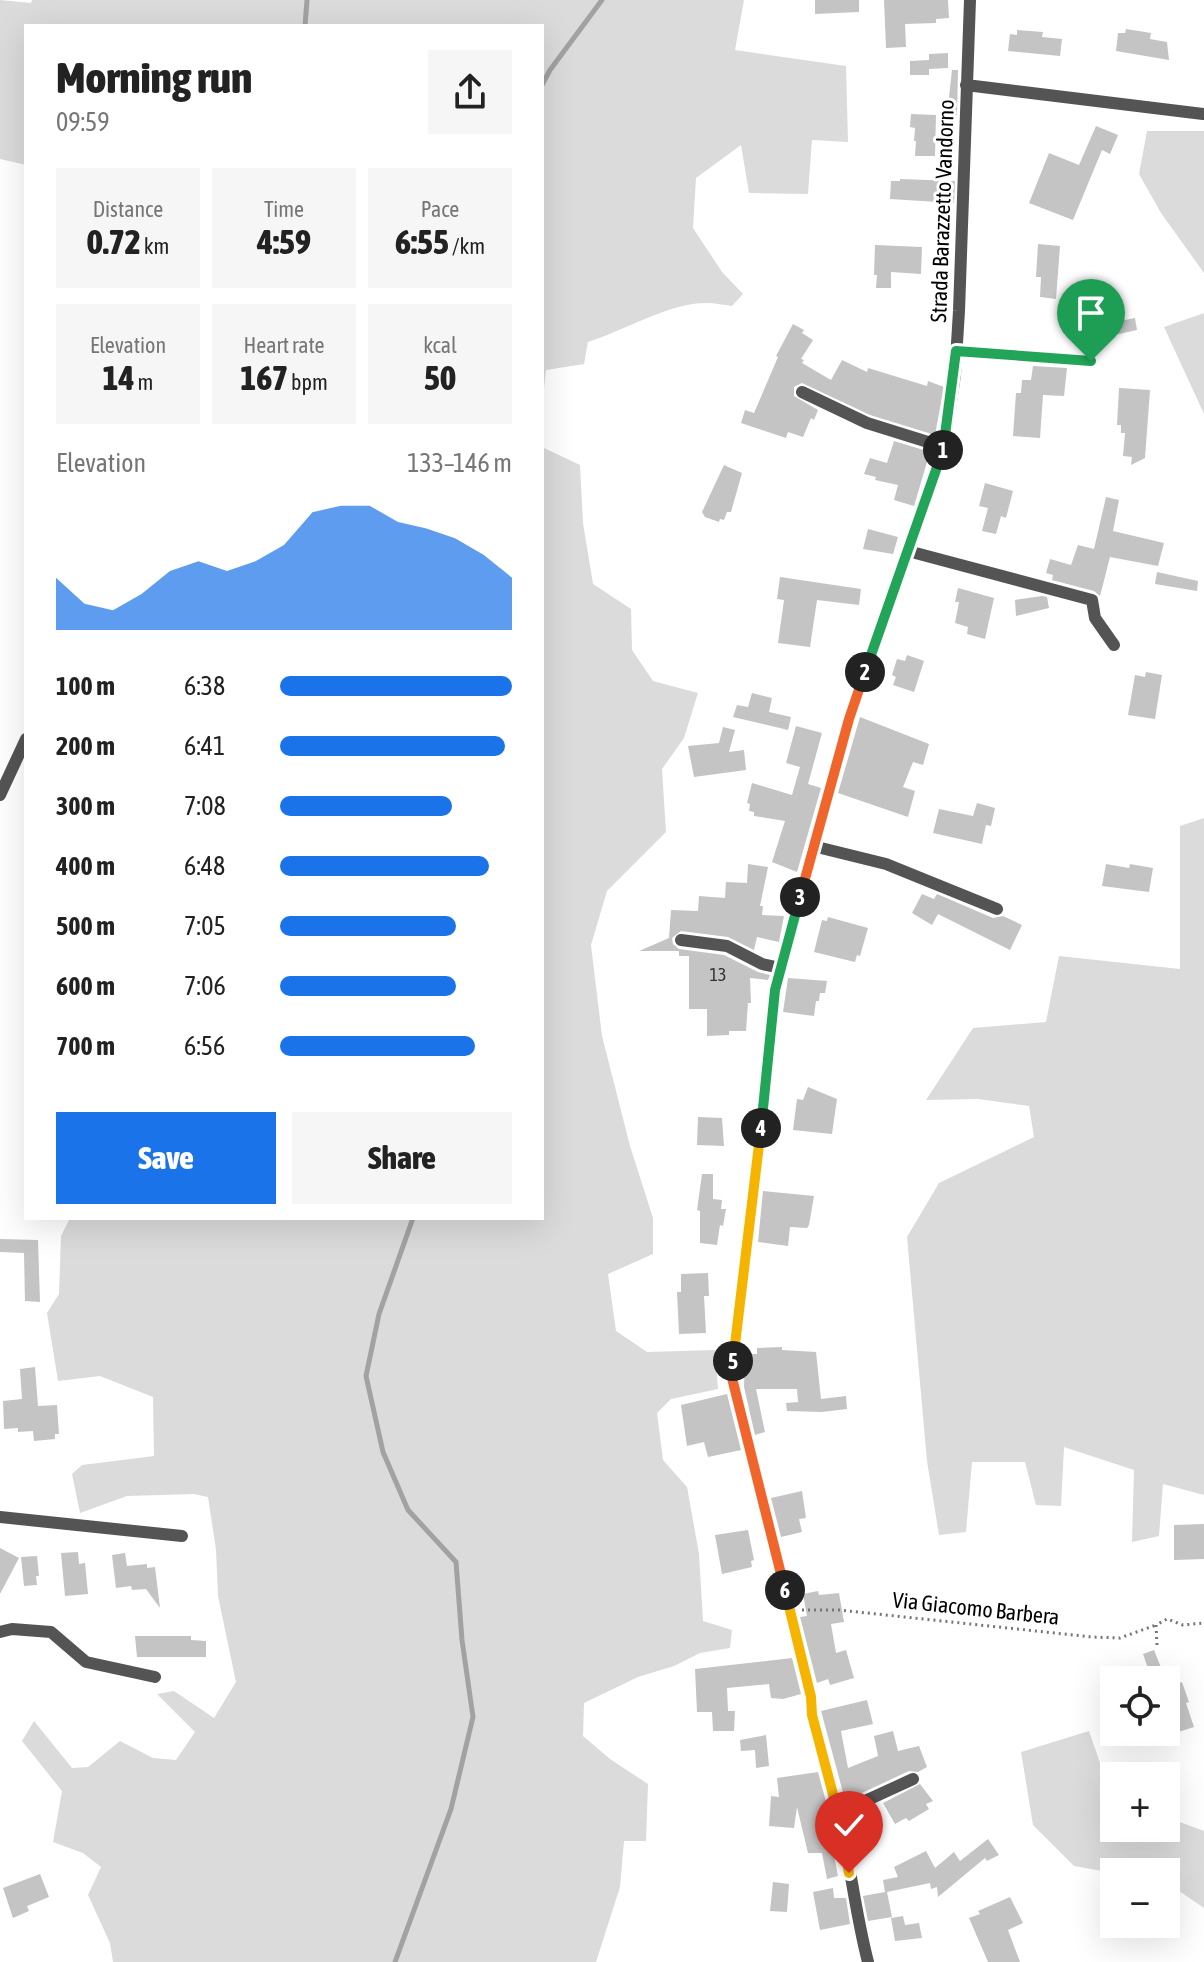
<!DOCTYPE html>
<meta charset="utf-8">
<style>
body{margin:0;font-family:"Asap Condensed",sans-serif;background:#f6f6f6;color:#222;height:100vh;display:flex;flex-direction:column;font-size:30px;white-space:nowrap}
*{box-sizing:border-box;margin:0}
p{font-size:26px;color:#767676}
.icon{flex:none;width:44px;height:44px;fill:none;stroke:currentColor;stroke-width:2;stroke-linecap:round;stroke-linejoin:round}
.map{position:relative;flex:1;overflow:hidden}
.details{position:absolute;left:24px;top:24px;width:520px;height:1196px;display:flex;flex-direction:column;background:#fff;border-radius:0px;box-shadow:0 8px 32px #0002}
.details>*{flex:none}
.tools{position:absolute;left:1100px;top:1666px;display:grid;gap:16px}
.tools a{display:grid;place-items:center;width:80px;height:80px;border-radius:0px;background:#fff;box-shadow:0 8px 32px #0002;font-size:40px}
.pin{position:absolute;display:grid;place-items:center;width:68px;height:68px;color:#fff;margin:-82px -34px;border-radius:50% 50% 50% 0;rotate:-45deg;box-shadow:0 0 8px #0007}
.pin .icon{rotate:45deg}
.km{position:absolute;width:40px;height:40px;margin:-20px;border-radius:50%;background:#222;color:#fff;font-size:22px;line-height:40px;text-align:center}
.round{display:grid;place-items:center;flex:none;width:84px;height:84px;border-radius:0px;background:#f6f6f6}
.head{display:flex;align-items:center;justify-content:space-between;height:136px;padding:0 32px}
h1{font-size:44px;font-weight:800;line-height:60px}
.metrics{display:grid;grid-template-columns:repeat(3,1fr);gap:12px;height:136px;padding:8px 32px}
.metrics div{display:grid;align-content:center;border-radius:0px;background:#f6f6f6;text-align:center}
.metrics b{font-size:34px;font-weight:800}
.metrics small{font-size:22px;font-weight:400}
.metrics p{font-size:22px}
.chart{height:224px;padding:16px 32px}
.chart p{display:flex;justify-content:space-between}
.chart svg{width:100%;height:144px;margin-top:8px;fill:#1a73e8;opacity:.7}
.cta{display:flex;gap:16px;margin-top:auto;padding:16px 32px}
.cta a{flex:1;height:92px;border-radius:0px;background:#1a73e8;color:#fff;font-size:32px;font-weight:800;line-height:92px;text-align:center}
.cta a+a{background:#f6f6f6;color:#222}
ul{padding:0 32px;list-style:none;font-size:26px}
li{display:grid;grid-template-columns:128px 96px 1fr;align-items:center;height:60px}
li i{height:20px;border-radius:10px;background:#1a73e8}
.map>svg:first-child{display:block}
.green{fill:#dbdbdb}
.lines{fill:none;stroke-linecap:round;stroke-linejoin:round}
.stream{stroke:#a2a2a2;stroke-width:5}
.building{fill:#c4c4c4}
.path{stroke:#767676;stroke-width:3;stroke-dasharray:2 4;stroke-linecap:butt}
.street{stroke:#545454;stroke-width:12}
.split-1-casing{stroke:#fff;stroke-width:16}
.split-2-casing{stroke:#fff;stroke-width:16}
.split-3-casing{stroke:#fff;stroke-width:16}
.split-4-casing{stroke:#fff;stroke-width:16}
.split-5-casing{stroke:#fff;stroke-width:16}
.split-6-casing{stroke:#fff;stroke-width:16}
.split-7-casing{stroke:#fff;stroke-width:16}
.split-8-casing{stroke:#fff;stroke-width:16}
.split-1{stroke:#22a559;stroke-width:10}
.split-2{stroke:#22a559;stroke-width:10}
.split-3{stroke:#f0652b;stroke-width:10}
.split-4{stroke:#22a559;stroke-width:10}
.split-5{stroke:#f5b400;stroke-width:10}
.split-6{stroke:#f0652b;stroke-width:10}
.split-7{stroke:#f5b400;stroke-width:10}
.split-8{stroke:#f5b400;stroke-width:10}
.labels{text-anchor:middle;stroke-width:6;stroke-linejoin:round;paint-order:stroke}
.number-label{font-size:18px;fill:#313131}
.street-label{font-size:22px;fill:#000;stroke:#fff}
</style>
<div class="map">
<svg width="1204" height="1962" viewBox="0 0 1204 1962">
<rect width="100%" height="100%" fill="#fff"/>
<!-- green -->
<path class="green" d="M0 0 31 3 32 0H744L735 50 846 66 848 142 812 140 808 194 749 193 741 145 696 178 693 228 722 272 743 294 732 306C724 305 715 303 707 303 671 302 623 331 588 342L584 364 546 370 542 408V26H26V165L0 159Z
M1147 131H1204V273L1161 213 1139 174Z
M1204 313V414L1164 327Z
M542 447 580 465 583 523 593 584 631 609 632 650 653 681 698 693 684 738 662 769 666 832 607 891 591 945 602 1036 630 1146 653 1218V1254L608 1274 616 1331 647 1352 715 1350 718 1389 671 1399 657 1413 663 1460 687 1487 699 1554 703 1621 732 1630 730 1648 700 1653 674 1666 638 1677 584 1703 583 1736 610 1759 648 1784 646 1841H624L620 1887 596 1962H113L110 1943 88 1895 101 1867 83 1853 53 1842 62 1791 22 1741 34 1721 72 1768 88 1767 120 1741 153 1758 176 1760 195 1732 157 1694 174 1691 214 1718 236 1682 218 1596 216 1550 208 1497 194 1494 127 1496 80 1513 72 1474 82 1465 154 1456 153 1397 100 1376 58 1381 47 1313 59 1294 61 1236 70 1218H542Z
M1204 818V1495L1163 1484 1159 1536 1132 1542 1134 1470 1064 1447 1061 1506 1036 1505 1025 1462H972L966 1532 939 1535 927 1461 907 1237 939 1183 1034 1137 1029 1106 978 1099 926 1100 973 1028 1046 1022 1059 956 1180 969V826Z
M1089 1731 1108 1786 1114 1789V1828H1166V1817L1204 1831V1908L1166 1882V1872L1114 1873 1074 1866 1033 1825 1021 1752Z"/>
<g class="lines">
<!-- stream -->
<path class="stream" d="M305 26 307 0
M542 85 550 70 602 0
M395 1962 451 1809 473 1717 462 1640 456 1562 408 1510 383 1452 366 1376 379 1314 413 1218"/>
</g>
<!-- building -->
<path class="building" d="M815 0H859V12L815 14Z
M884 0H948L949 18 936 19V23L905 24 906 47 886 48Z
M1126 29 1151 33 1150 39 1167 42 1169 60 1116 51 1118 33H1125Z
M1017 30 1043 32 1042 37 1062 39 1060 56 1008 51 1010 34 1017 35Z
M948 53V68L929 69V75H910V61L929 60V54Z
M952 70H958L957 115H947Z
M911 114 936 115 935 156H915L916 141H914L915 128 910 127Z
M1096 126 1118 135 1110 154 1102 150 1073 220 1029 203 1049 153 1079 165Z
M900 179 955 181 954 203 890 199 891 181H900Z
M1038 244 1060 246 1056 299 1040 297 1041 277H1036Z
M875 245 922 247 921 274 891 272V288H876L877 275H874Z
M1105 294 1110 323 1135 318 1137 330 1097 339 1088 298Z
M793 324 804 330 802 333 813 340 801 359 804 360 802 363 831 380 842 360 867 372 868 368 927 386 928 381 944 387 935 435 870 415 802 383 794 387V396L818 410 814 420 811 418 803 437 788 432 786 438 741 423 745 410 754 413 778 357 776 356Z
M1033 366 1067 368 1064 396 1043 395 1040 438 1013 436 1016 393H1021L1022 380H1031Z
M1119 388 1150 390 1145 458 1131 465 1132 457 1123 456 1125 433H1121V425H1117Z
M894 441 930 452 914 506 894 500 898 485 875 480 876 477 864 474 870 458 887 463Z
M724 465 742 473 731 512H727L724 520 720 519 719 522 705 517 702 512Z
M985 483 1013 491 1006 518 1001 516 996 534 982 531 988 508 979 506Z
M1106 497 1119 500 1113 531 1164 543 1158 566 1110 557 1100 596 1094 591 1052 580 1053 575 1046 573 1050 559 1071 565 1078 545 1094 549Z
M868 529 898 537 893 554 863 549Z
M1157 572 1198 581 1197 591 1155 584Z
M780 577 861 589 859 605 817 600 810 647 778 643 784 600 777 599Z
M958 588 994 598 985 639 967 634 968 627 955 623 959 602H955Z
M1042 596 1047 597 1049 608 1016 616 1015 600Z
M907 655 924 661 914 692 893 685 896 677 892 675 897 659 905 661Z
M1146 672 1162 675 1155 719 1128 715 1135 675 1145 677Z
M752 693 772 698 769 712 791 717 788 730 733 717 737 705 748 707Z
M860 717 929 744 923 765 913 762 903 787 915 791 908 817 838 793Z
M796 726 822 733 808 784 821 788 797 872 772 862 785 821 754 816V812L749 811 750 804 747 803 752 783 792 795 800 767 786 763Z
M723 727 735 730 729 752 744 750 746 770 694 777 688 746 719 743Z
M977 803 995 808 991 826 986 825 982 844 933 833 939 809 973 816Z
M748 864 768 867 760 906H763L762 915 784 916 779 942 757 937 754 950 728 937 681 931 672 938 673 944 679 949 724 955 758 972 770 975 768 980 750 978 751 1003H748L746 1031H729V1035L707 1036V1009H689V956H679V951H639L669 938 671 910 698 911 699 896 725 898 726 882 747 883Z
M1106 864 1129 868 1130 864 1153 868 1149 892 1102 886Z
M922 894 934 899 937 894 993 918 1003 916 1022 925 1010 950 938 914 932 925 912 913Z
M828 917 868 928 860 956 857 955 855 962 814 952 822 920 827 921Z
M788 978 827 981 825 993H820L819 1001H816L814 1016 783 1012Z
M808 1087 837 1099 832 1134 793 1130 797 1099 803 1100Z
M698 1117 722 1118 724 1146 697 1145Z
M702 1174H713V1199L722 1200 721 1209H726L723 1226 720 1225 717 1245 700 1243V1211L697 1210Z
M763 1191 814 1196 809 1225 807 1228 790 1227 788 1246 758 1242Z
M0 1239 38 1240 40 1302 25 1301 24 1253 0 1252Z
M708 1273 709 1296H704L706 1333 679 1334 677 1292H681V1274Z
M782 1347V1350L816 1352 821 1399 846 1396 847 1409 822 1412 787 1411 786 1403 798 1402 797 1389H756L765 1432 755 1435 744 1387 745 1354H757V1348Z
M35 1367 38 1406 57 1405 59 1434H55V1439L34 1441 33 1431 18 1432V1428L4 1429 3 1401 22 1399 20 1369Z
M727 1394 741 1450 708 1457 704 1442 687 1446 681 1405Z
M802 1491 806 1518 799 1519 802 1532 781 1537 771 1498Z
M1204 1524V1559L1174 1560V1525Z
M748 1530 754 1560 751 1561 752 1567 722 1574 715 1535Z
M0 1548 19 1558 0 1594Z
M78 1552 79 1564 85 1563 88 1594 65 1596 61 1553Z
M125 1553 127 1566 147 1564V1568L155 1567 160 1608 146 1589 132 1590 131 1586 116 1588 112 1555Z
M37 1556 39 1576H36L37 1585 24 1586 21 1557Z
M818 1591 819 1595 839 1593 844 1622 831 1624 836 1653 846 1650 854 1678 830 1685 828 1679 817 1683 800 1617 807 1616 803 1594Z
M135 1636H191V1640L206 1641V1657H137Z
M1154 1650 1166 1680H1152L1143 1654Z
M792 1658 801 1694 783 1699 771 1698 769 1684 727 1688 728 1711H735L734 1731H713L712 1712H697L695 1669Z
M1182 1682 1189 1702 1186 1703 1194 1727 1166 1736V1687Z
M867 1700 873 1724 841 1731 848 1768 878 1756 874 1736 893 1731 898 1751 919 1746 927 1767 918 1772 909 1771 849 1799 848 1795 844 1796 821 1711Z
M766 1735 769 1766 756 1768 755 1750 741 1751 740 1740Z
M818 1772 826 1802 824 1803 838 1876 827 1879 822 1853H808L797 1807 794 1828 769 1826 771 1796 779 1797 777 1778Z
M920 1784 933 1801 926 1804 929 1809 909 1821 906 1818 895 1824 883 1803Z
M988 1839 999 1855 987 1861 985 1858 938 1897 937 1887 931 1889 930 1883 887 1892 892 1917 868 1921 863 1896 885 1892 883 1880 898 1877 894 1867 926 1851 935 1868 954 1852 960 1861Z
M40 1874 49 1897 27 1906 29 1911 13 1918 3 1888Z
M773 1882 789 1884 787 1912 770 1911Z
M833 1888 834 1898H846L850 1924 820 1930 813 1892Z
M1010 1897 1023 1923 1008 1930 1020 1962H988L969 1918 980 1914 978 1911Z
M903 1916 905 1925 919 1923 922 1938 895 1941 891 1918Z"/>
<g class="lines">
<!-- path -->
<path class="path" d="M802 1610H839L1092 1637 1120 1638 1156 1625
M1157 1645 1156 1625 1167 1619 1183 1625 1204 1623"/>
<!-- street -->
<path class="street" d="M966 85 1203 114
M956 351 1091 361
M802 392 867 423 944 447
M908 551 1092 600 1095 618 1114 645
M0 795 26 739
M813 846 886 864 997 909
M681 940 727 946 762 964 781 968
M0 1517 182 1536
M0 1632 12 1629 51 1632 86 1662 155 1677
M839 1813 913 1779
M868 1962C855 1912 850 1861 838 1811 829 1773 813 1735 811 1697L732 1378 734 1338 748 1243 775 990 849 719 944 447 955 375 959 311 970 0"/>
</g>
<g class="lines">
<defs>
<path id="split-1" d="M943 450 956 351 1091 361"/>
<path id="split-2" d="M865 672 943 450"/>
<path id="split-3" d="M800 897 849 719 865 672"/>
<path id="split-4" d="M761 1128 775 990 800 897"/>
<path id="split-5" d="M733 1361 761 1128"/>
<path id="split-6" d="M733 1361 732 1378 785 1590"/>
<path id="split-7" d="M785 1590 811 1697 812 1715 839 1817"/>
<path id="split-8" d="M839 1817 849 1873"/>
</defs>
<!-- split-1 casing -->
<use href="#split-1" class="split-1-casing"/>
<!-- split-2 casing -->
<use href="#split-2" class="split-2-casing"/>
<!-- split-3 casing -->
<use href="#split-3" class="split-3-casing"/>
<!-- split-4 casing -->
<use href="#split-4" class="split-4-casing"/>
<!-- split-5 casing -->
<use href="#split-5" class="split-5-casing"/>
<!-- split-6 casing -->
<use href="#split-6" class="split-6-casing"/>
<!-- split-7 casing -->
<use href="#split-7" class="split-7-casing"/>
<!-- split-8 casing -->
<use href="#split-8" class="split-8-casing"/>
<!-- split-1 -->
<use href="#split-1" class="split-1"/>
<!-- split-2 -->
<use href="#split-2" class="split-2"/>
<!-- split-3 -->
<use href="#split-3" class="split-3"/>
<!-- split-4 -->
<use href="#split-4" class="split-4"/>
<!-- split-5 -->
<use href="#split-5" class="split-5"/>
<!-- split-6 -->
<use href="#split-6" class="split-6"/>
<!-- split-7 -->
<use href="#split-7" class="split-7"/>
<!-- split-8 -->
<use href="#split-8" class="split-8"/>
</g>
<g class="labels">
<!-- number labels -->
<g class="number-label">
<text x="718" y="981">13</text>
</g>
<!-- street labels -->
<g class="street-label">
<text transform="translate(942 211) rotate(-88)" y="8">Strada Barazzetto Vandorno</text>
<text transform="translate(976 1608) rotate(6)" y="8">Via Giacomo Barbera</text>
</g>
</g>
</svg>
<div class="tools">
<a><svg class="icon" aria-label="locate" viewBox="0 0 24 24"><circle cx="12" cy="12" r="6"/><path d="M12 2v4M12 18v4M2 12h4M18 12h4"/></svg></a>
<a>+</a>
<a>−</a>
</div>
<div class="pin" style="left:1091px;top:361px;background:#1e9e55"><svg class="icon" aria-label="arrive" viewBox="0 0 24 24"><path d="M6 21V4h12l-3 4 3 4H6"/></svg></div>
<div class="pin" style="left:849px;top:1873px;background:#d93025"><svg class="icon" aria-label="check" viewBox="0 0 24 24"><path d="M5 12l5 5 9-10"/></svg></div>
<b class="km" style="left:943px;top:450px">1</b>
<b class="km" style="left:865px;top:672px">2</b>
<b class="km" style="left:800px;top:897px">3</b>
<b class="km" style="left:761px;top:1128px">4</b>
<b class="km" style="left:733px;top:1361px">5</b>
<b class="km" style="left:785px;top:1590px">6</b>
<section class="details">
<div class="head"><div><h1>Morning run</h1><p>09:59</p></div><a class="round"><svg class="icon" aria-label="share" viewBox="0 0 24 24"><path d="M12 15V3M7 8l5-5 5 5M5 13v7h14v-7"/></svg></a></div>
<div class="metrics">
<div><p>Distance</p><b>0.72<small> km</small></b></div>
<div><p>Time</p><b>4:59</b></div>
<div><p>Pace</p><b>6:55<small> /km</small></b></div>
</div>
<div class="metrics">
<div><p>Elevation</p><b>14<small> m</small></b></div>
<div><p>Heart rate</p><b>167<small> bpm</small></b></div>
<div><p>kcal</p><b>50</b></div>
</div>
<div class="chart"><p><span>Elevation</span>133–146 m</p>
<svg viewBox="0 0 160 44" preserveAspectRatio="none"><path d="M0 44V28L10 36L20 38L30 33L40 26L50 23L60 26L70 23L80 18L90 8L100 6L110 6L120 11L130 13L140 16L150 21L160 28V44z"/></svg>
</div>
<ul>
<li><b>100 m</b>6:38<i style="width:100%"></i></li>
<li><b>200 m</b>6:41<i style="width:97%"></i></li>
<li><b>300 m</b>7:08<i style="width:74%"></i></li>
<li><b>400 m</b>6:48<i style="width:90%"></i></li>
<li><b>500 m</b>7:05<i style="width:76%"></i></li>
<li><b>600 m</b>7:06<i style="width:76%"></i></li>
<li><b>700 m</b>6:56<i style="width:84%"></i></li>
</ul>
<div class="cta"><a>Save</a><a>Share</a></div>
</section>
</div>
